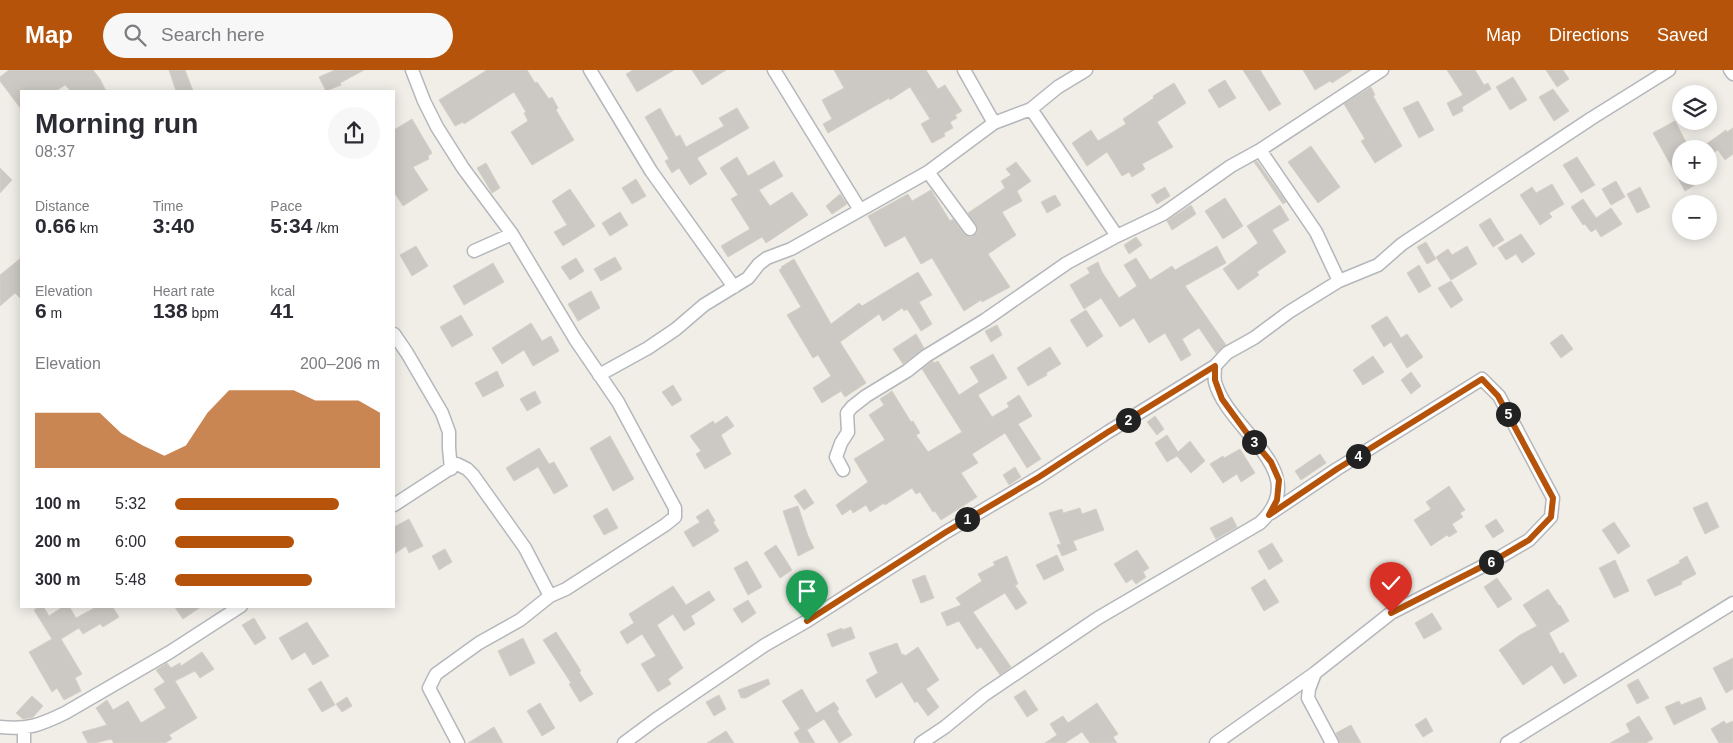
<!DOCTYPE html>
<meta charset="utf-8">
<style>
body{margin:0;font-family:Arial,sans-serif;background:#f7f7f7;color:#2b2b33;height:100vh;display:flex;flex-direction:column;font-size:19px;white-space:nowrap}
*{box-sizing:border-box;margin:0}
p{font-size:16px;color:#7c7c81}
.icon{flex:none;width:28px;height:28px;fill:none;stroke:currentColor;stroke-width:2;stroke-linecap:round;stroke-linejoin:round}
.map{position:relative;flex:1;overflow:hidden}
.side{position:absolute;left:20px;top:20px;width:375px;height:518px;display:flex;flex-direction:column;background:#fff;border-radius:0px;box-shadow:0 2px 12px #0003}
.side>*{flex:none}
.tools{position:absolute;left:1672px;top:15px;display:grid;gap:10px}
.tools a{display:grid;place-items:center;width:45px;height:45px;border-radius:50%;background:#fff;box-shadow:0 2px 12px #0003;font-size:25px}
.pin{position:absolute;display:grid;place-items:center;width:42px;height:42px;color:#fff;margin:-51px -21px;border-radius:50% 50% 50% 0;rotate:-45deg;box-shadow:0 0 5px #0007}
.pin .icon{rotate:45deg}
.km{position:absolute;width:25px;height:25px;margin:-12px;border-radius:50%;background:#222;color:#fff;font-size:14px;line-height:25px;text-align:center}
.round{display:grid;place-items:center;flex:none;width:52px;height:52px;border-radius:26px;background:#f7f7f7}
.headline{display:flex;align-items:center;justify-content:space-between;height:85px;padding:0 15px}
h1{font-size:28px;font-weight:600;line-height:38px}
.metrics{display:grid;grid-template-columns:repeat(3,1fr);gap:8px;height:85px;padding:5px 15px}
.metrics div{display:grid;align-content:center}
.metrics b{font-size:21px;font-weight:600}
.metrics small{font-size:14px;font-weight:400}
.metrics p{font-size:14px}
.chart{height:140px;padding:10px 15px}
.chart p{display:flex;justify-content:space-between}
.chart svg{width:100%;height:90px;margin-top:5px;fill:#b45309;opacity:.7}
ul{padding:0 15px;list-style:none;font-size:16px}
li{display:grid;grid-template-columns:80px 60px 1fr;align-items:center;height:38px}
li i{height:12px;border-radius:6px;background:#b45309}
header{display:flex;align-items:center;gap:30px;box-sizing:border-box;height:70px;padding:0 25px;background:#b45309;color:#fff}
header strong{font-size:24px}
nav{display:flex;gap:28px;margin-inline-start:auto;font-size:18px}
.search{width:350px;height:45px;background:#f7f7f7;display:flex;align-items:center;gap:12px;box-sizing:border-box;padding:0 18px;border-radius:28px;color:#7c7c81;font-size:19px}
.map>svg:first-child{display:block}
.building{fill:#ccc9c4;stroke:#d5d0c5}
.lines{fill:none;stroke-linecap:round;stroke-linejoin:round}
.minor-casing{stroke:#b4b7bb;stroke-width:15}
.minor{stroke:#fff;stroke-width:12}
.route-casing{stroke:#fff;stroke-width:10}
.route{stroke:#b45309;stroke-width:6}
</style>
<header>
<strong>Map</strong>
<div class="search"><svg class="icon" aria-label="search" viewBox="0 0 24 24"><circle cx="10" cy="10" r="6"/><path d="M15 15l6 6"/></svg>Search here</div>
<nav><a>Map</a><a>Directions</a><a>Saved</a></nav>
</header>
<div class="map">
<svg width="1733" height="673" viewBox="0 0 1733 673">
<rect width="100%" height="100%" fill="#f0eee7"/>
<!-- building -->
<path class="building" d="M9 0H93L100 9 106 21H71L65 15 56 21H21V39L0 11V7Z
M169 0H185L193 21H176Z
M335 0H364L340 13 341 15 326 21 319 7Z
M487 0H527L535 13 537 12 549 29 552 27 558 38 556 40 574 70 532 95 511 62 528 51 524 43 526 42 514 22 464 54 463 52 455 56 439 30Z
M633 0H674L637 22 626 4Z
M692 0H726L702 15Z
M834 0H926L938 19 945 15 962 41 955 45 957 48 950 52 953 58 944 63 945 66 932 73 921 54 930 49 910 17 890 30 889 28 828 63 823 54 832 49 822 30 844 18Z
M1243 0H1260L1281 34 1269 41Z
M1303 0H1352L1332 13 1330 11 1315 20Z
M1447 0H1475L1484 15 1488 13 1491 19 1462 37 1463 41 1453 46 1447 33 1463 25Z
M1546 0H1563L1569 9 1557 17Z
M1513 7 1527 30 1510 40 1496 17Z
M1225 10 1236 28 1219 38 1208 20Z
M1174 13 1186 33 1157 52 1173 77 1142 94 1145 99 1132 107 1129 102 1122 106 1107 82 1087 96 1072 73 1091 60 1098 71 1126 54 1123 49 1154 28 1153 26Z
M1371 17 1375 25 1373 26 1402 76 1375 93 1361 71 1365 69 1344 34Z
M1553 19 1569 41 1554 51 1539 27Z
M1418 31 1434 60 1419 68 1403 38Z
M660 38 676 67 680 65 686 77 724 56 719 48 737 38 749 58 697 88 707 104 690 115 679 98 672 103 665 91 669 89 645 47Z
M412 49 432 83 428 86 429 89 413 97 428 120 403 136 394 122V60Z
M1675 51 1688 76 1681 79V106H1709L1685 121 1653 63Z
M1733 58V84L1725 90 1718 80 1710 84 1709 79H1707L1705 75 1726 60 1727 62Z
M1311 76 1340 117 1318 133 1288 92Z
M737 87 748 106 774 91 783 106 759 120 770 136 792 122 808 145 766 173 762 167 728 187 721 176 750 159 731 129 738 125 720 98Z
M1577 87 1595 115 1581 123 1563 95Z
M1257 91 1286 132 1283 134 1254 92Z
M1016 92 1031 111 1017 121 1022 131 1002 142 1016 165 988 184 1010 217 982 232 981 230 964 241 932 188 921 194 905 166 885 177 868 146 908 124 912 131 931 120 950 151 953 149 964 164 971 167 977 163 978 158 968 143 1005 118 1001 111 1011 105 1006 99Z
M486 93 500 118 492 123 477 98Z
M0 98 12 110 0 123Z
M636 109 646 126 632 134 622 118Z
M1616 111 1625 127 1611 135 1602 119Z
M1552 114 1564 134 1549 143 1552 147 1540 155 1520 125 1532 117 1536 123Z
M1165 117 1170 126 1157 134 1151 125Z
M1640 117 1650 137 1637 143 1627 124Z
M570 119 595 156 563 176 554 162 567 155 552 131Z
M840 124 847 134 832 144 826 136Z
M1055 125 1061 135 1047 143 1041 132Z
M1225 128 1243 156 1223 169 1205 141Z
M1583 129 1596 148 1611 138 1622 154 1601 167 1596 159 1591 162 1585 154 1583 155 1571 137Z
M1191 135 1196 144 1172 160 1167 151Z
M1280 135 1289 150 1272 160 1286 182 1257 202 1259 205 1238 220 1223 199 1258 173 1247 156Z
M620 142 628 155 610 166 602 153Z
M1490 148 1504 170 1493 177 1479 155Z
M1521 164 1535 184 1522 193 1516 184 1506 190 1498 178Z
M1136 167 1142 175 1129 184 1124 175Z
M1426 172 1436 189 1427 194 1417 177Z
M416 176 428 196 412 206 400 185Z
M1217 176 1226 193 1185 216 1226 275 1216 283 1199 258 1182 269 1191 285 1181 291 1165 263 1149 273 1134 248 1120 257 1101 228 1084 239 1070 215 1090 203 1087 198 1098 192 1102 202 1119 228 1137 216 1124 195 1136 188 1150 210 1172 196 1175 200Z
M1467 176 1477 194 1451 210 1436 187 1448 179 1452 185Z
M615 187 622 199 601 211 594 199Z
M21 188V229L15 223 0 236V205Z
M576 188 584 201 570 210 561 197Z
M794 189 831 254 859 233 862 236 918 202 932 225 919 232 932 254 921 261 907 239 904 241 902 238 883 251 879 244 840 272 866 313 845 327 841 321 822 333 813 318 831 306 818 285 813 288 787 245 801 237 779 200 782 198 781 197Z
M493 193 504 212 464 235 453 216Z
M1419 195 1431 216 1419 223 1407 203Z
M1451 211 1463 230 1451 238 1438 218Z
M591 221 600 238 578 251 568 234Z
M1086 240 1103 266 1087 277 1070 250Z
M461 245 473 265 452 277 440 257Z
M1387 246 1401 268 1407 264 1423 287 1407 298 1391 272 1384 277 1371 256Z
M531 253 542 271 551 266 559 281 533 296 524 280 502 294 492 278Z
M997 255 1002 265 991 272 985 261Z
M916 264 924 278 903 294 893 279Z
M1562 264 1573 279 1561 288 1550 273Z
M1050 277 1061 294 1046 303 1047 305 1028 316 1017 298Z
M993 284 1007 308 978 325 992 347 1009 337 1007 333 1019 325 1032 346 1018 354 1041 389 1027 398 1005 363 972 384 978 393 961 403 977 427 941 450 935 441 933 442 920 422 916 424 912 418 885 435 884 433 870 442 866 435 853 443 851 439 842 445 836 435 868 412 854 389 885 370 869 345 884 335 880 329 892 321 911 352 913 351 920 363 916 365 928 382 962 362 922 299 933 291 934 293 938 291 959 325 979 312 970 297Z
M1373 286 1384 302 1363 315 1353 300Z
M497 301 504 316 483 327 475 313Z
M1411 302 1421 316 1411 324 1401 310Z
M673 315 682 330 672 336 662 322Z
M535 321 541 333 527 341 520 329Z
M727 346 734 356 721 365 731 384 705 399 696 384 701 381 690 366 713 351 715 354Z
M1155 346 1164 359 1157 365 1147 352Z
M1167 365 1178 382 1190 371 1205 391 1191 403 1177 386 1167 392 1155 373Z
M610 366 634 409 613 421 590 378Z
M539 378 549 394 554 392 568 416 554 424 538 397 514 411 506 398Z
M1240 379 1255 403 1241 412 1237 404 1223 413 1210 394 1223 386 1224 388Z
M1320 384 1326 393 1301 410 1295 401Z
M1015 397 1021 407 1009 415 1003 405Z
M1449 416 1465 440 1460 443 1463 447 1452 454 1457 462 1449 467 1447 465 1431 476 1414 450 1431 439 1426 432Z
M805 419 814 433 804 440 794 426Z
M1707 432 1719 457 1705 464 1693 438Z
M798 436 808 466 814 478 798 486 783 441Z
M607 438 618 458 604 465 593 446Z
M1080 438 1082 444 1096 439 1104 460 1073 471 1077 480 1062 486 1057 475 1061 474 1049 443 1062 439 1063 443Z
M708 439 715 451 713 452 719 461 693 477 684 462 700 452 696 447Z
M1232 447 1237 457 1216 469 1210 458Z
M409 449 423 476 409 483 406 476 394 484V457Z
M1496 449 1504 461 1493 468 1485 456Z
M1614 452 1630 476 1618 484 1602 460Z
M1272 473 1283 491 1269 500 1258 481Z
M776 475 792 500 780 508 764 483Z
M445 479 452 492 439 500 432 486Z
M1137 480 1149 498 1143 502 1146 507 1136 514 1132 509 1126 513 1114 494Z
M1057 485 1064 500 1044 510 1036 495Z
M1007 486 1018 514 1015 515 1027 533 1016 540 1005 523 973 542 1011 597 1000 605 981 577 977 579 959 551 947 556 941 543 961 535 956 528 982 511 978 504 995 495 993 492Z
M1687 486 1696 504 1681 512 1682 514 1655 526 1647 510 1680 493 1679 491Z
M1615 490 1629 521 1614 528 1599 498Z
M747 491 762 517 748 525 734 498Z
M925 505 934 528 921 533 912 510Z
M1497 508 1512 529 1498 538 1484 517Z
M1265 509 1279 532 1264 541 1251 518Z
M673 516 686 535 709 521 715 530 691 546 695 554 684 561 673 544 657 555 683 598 668 609 671 614 658 622 641 594 656 586 642 564 627 574 620 562 634 553 629 544Z
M1548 519 1559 536 1560 535 1569 551 1549 563 1560 584 1563 582 1577 606 1564 614 1552 595 1523 615 1499 580 1520 565 1537 556 1523 535Z
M748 530 756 543 742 553 733 539Z
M40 536H43L49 546 64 536H69L76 548 98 536H112L119 547 103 557 100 554 83 564 79 558 61 569 82 604 75 608 81 621 64 630 57 618 52 622 29 582 52 569 34 540Z
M174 536H202L183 549Z
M1432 543 1442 559 1424 569 1415 553Z
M254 548 266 568 255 575 242 555Z
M307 552 329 586 313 595 305 582 292 590 279 568Z
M851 557 855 568 832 577 827 564 842 558V560Z
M556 562 581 601 579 602 593 624 580 632 569 614 571 613 543 570Z
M523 568 535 593 510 606 498 581Z
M897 573 902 585 904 584 905 586 918 577 939 610 926 619 939 637 928 646 917 631 915 633 902 612 876 628 866 610 878 603 869 583Z
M202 582 214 599 200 608 195 601 175 611 197 648 169 665 172 669 165 673H114L111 669 95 673H88L82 662 107 655 96 638 107 630 113 640 128 631 141 653 166 638 154 619 165 612 156 600 167 593 171 598 180 593 181 596Z
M1733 588V619L1726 623 1713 598Z
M768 609 770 614 746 628H741L738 620Z
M1638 609 1649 628 1637 634 1627 615Z
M321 611 335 635 322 642 308 619Z
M802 619 816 643 834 632 839 639 837 641 852 665 839 673 824 649 807 660 815 673H800L794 663 800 659 782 631Z
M1025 620 1038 640 1027 647 1014 627Z
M719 625 726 639 714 646 706 632Z
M32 626 43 636 33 647 23 649 16 643Z
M347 627 352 636 342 642 336 634Z
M1701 627 1706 639 1674 655 1665 637 1679 631 1681 635Z
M540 633 555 658 542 666 527 641Z
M1097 633 1118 664 1113 667 1117 673H1090L1082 662 1065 673H1045L1057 665 1050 654 1063 646 1068 653Z
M1639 646 1653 669 1646 673H1610L1630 662 1626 654Z
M1426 648 1433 661 1423 667 1415 655Z
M1724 651 1726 654 1733 651V673H1719L1711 659Z
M1351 655 1361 673H1340L1336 663Z
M494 657 503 673H468Z
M726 661 734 673H707Z"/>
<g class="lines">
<defs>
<path id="minor" d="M412 0 424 31 437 57 463 98 512 164 575 269 618 332 675 438V447L665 455 566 519 550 526 520 550 479 573 436 604 429 618 458 673
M590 0 651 101 734 217
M774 0 860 140
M964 0 994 53
M1730 0 1733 4
M1031 39 1117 166
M1260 80 1316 162 1339 211
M928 102 970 159
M474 181 512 164
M394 264 407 283 442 343 449 362V378L451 399
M599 305 648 278 676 259 704 235 748 208 759 194 767 188 791 179 816 165 928 102 994 53 1031 39 1058 17 1086 0
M843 400 836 387 841 373 848 362 847 343 852 337 866 326 907 301 926 286 985 250 1067 193 1117 166 1163 144 1231 96 1260 80 1382 0
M394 435 457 394 467 399 473 405 525 478 550 526
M1315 603 1309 619 1308 628 1332 673
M0 657C28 660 40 655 65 643L170 582 241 536
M24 658V673
M624 673 655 650 765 575 807 551 946 462 1039 407 1108 362 1215 296
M921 673 945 657 984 625 1098 548 1260 453C1315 402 1228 361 1215 312 1214 307 1215 301 1215 296L1227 283 1254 268 1289 242 1339 211 1378 195 1402 174 1592 48 1669 0
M1216 673 1315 603 1391 543 1495 490 1529 470 1551 447 1553 428 1499 326 1482 309 1337 399 1271 443
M1507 673 1733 533"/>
</defs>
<!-- minor casing -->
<use href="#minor" class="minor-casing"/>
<!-- minor -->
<use href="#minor" class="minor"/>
</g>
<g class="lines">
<defs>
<path id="route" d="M807 551 946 462 1039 407 1108 362 1215 296V310L1222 329 1246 362 1271 392 1279 410 1277 430 1269 445 1337 399 1482 309 1498 326 1553 428 1551 447 1529 470 1495 490 1391 543"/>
</defs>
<!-- route casing -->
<use href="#route" class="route-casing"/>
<!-- route -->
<use href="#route" class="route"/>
</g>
</svg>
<div class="tools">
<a><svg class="icon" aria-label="layers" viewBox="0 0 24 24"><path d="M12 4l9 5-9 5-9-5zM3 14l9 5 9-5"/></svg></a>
<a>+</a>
<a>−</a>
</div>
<div class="pin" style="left:807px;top:551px;background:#1e9e55"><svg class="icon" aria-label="arrive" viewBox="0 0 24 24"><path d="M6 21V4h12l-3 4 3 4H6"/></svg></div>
<div class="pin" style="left:1391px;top:543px;background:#d93025"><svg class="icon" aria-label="check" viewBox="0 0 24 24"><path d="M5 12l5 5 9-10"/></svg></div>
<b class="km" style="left:967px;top:449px">1</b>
<b class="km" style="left:1128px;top:350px">2</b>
<b class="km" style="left:1254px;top:372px">3</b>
<b class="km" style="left:1358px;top:386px">4</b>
<b class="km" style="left:1508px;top:344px">5</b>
<b class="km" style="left:1491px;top:492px">6</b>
<section class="side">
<div class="headline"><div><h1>Morning run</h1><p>08:37</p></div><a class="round"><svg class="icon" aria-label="share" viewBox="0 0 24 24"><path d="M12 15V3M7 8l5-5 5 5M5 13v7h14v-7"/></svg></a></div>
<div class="metrics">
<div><p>Distance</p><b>0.66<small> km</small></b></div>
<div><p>Time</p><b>3:40</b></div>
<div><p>Pace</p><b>5:34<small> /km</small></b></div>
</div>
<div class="metrics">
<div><p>Elevation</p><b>6<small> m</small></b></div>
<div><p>Heart rate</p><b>138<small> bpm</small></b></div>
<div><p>kcal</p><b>41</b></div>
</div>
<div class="chart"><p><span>Elevation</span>200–206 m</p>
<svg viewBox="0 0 160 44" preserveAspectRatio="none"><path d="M0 44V17L10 17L20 17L30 17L40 27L50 33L60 38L70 33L80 17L90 6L100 6L110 6L120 6L130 11L140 11L150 11L160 17V44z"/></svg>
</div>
<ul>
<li><b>100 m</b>5:32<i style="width:80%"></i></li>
<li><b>200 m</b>6:00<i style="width:58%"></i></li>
<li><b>300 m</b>5:48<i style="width:67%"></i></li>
</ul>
</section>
</div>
